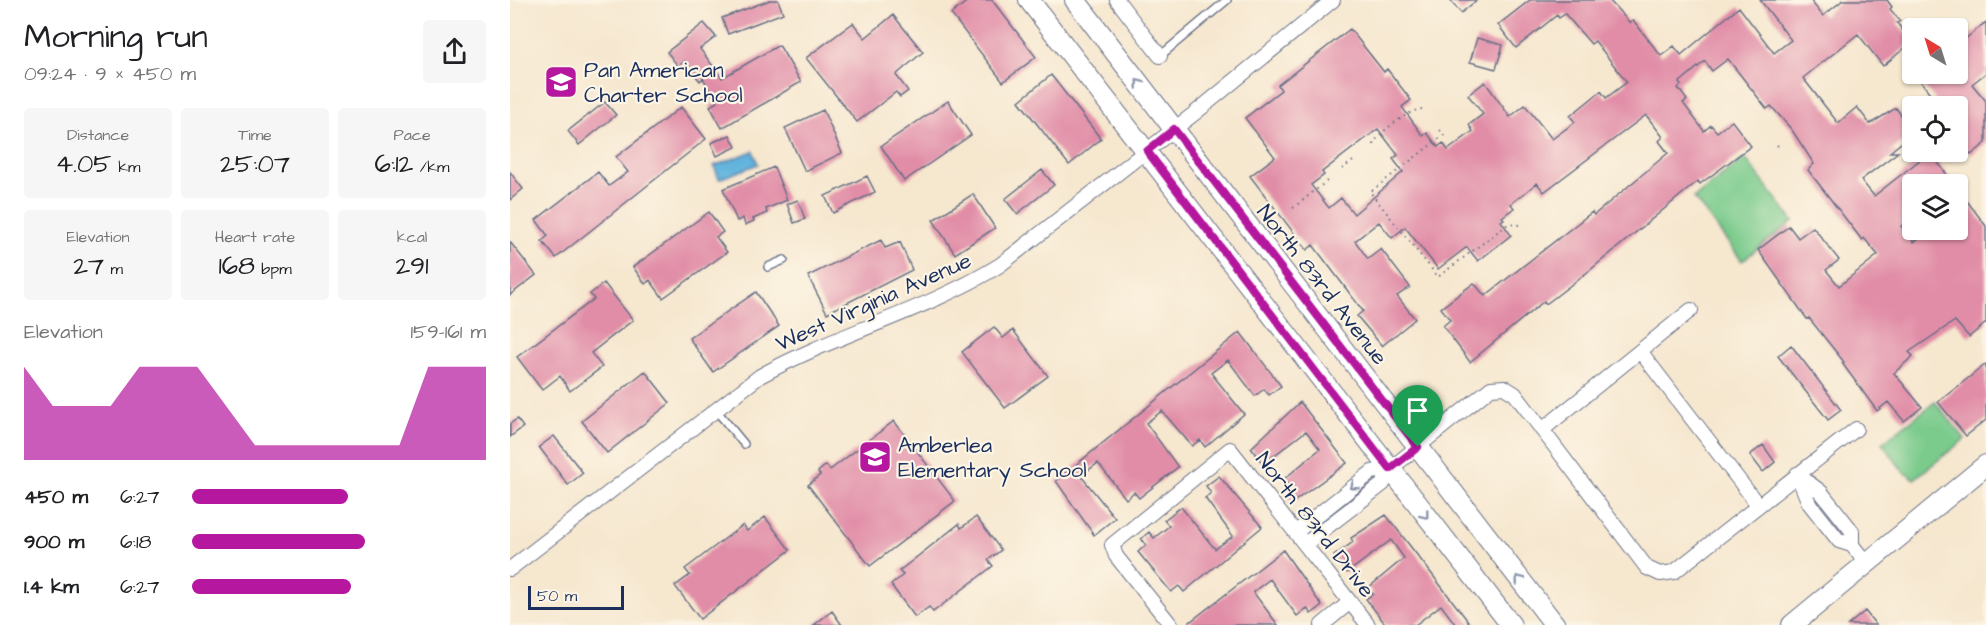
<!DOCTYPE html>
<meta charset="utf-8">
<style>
body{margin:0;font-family:"Architects Daughter",sans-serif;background:#f6f6f6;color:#202124;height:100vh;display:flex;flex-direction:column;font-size:22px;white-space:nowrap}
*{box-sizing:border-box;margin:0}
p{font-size:20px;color:#757577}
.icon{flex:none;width:33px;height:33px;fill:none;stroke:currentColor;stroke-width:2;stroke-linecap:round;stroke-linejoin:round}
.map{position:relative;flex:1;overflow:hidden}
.details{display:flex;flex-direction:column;background:#fff;width:510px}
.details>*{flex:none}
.needle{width:39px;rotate:322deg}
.controls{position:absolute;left:1392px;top:18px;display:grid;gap:12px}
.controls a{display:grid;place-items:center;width:66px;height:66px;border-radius:6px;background:#fff;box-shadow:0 2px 4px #0004;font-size:30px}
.scale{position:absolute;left:18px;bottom:15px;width:96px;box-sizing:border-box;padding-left:6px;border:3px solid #1b2f5e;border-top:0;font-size:16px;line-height:21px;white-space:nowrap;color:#1b2f5e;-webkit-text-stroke:4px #fcf5e5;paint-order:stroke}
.pin{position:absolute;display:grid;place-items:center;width:51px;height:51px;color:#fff;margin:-62px -26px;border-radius:50% 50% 50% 0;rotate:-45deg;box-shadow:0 0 6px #0007}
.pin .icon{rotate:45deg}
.round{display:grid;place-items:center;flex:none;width:63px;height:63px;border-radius:6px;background:#f6f6f6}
.head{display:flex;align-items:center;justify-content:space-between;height:102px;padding:0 24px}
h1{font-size:33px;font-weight:600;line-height:45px}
.figures{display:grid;grid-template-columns:repeat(3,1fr);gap:9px;height:102px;padding:6px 24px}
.figures div{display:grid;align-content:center;border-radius:6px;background:#f6f6f6;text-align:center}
.figures b{font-size:26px;font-weight:600}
.figures small{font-size:16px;font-weight:400}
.figures p{font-size:16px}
.chart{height:168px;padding:12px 24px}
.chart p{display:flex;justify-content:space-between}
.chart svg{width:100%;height:108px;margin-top:6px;fill:#b5179e;opacity:.7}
ul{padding:0 24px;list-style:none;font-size:20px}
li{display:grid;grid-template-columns:96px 72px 1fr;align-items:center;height:45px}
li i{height:15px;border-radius:8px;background:#b5179e}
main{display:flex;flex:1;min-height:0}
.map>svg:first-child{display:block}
.green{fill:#7acb8c;stroke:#4a7d75;stroke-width:1.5}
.water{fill:#62b3dd;stroke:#3e719e;stroke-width:1.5}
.building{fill:#e18da7;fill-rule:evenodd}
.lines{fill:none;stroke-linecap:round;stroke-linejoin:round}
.lane-casing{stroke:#686f86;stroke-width:10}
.street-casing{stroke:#686f86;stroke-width:16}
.secondary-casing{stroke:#686f86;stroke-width:22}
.path{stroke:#686f86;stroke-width:2;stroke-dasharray:1.5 4.5;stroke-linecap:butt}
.lane{stroke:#fff;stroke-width:7}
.street{stroke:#fff;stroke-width:14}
.secondary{stroke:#fff;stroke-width:20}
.oneway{stroke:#8d97ae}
.route-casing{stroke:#fff;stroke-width:12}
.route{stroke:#b5179e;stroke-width:8}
.labels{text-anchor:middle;stroke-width:4.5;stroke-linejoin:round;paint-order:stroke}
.poi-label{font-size:22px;fill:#1b2f5e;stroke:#fcf5e5;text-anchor:start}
.street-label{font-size:22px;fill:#1b2f5e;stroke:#fcf5e5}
</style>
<main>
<section class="details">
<div class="head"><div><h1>Morning run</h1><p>09:24 · 9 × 450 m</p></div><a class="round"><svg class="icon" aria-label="share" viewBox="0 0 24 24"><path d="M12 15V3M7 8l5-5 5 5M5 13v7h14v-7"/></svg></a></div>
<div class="figures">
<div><p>Distance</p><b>4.05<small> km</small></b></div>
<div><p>Time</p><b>25:07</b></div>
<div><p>Pace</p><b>6:12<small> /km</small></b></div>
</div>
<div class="figures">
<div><p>Elevation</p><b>27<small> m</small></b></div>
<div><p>Heart rate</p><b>168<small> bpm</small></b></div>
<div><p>kcal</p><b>291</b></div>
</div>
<div class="chart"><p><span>Elevation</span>159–161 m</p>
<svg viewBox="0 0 160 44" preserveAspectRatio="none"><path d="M0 44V6L10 22L20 22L30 22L40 6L50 6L60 6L70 22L80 38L90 38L100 38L110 38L120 38L130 38L140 6L150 6L160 6V44z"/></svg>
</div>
<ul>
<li><b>450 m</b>6:27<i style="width:53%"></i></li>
<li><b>900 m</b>6:18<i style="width:59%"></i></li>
<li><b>1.4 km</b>6:27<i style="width:54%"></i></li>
</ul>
</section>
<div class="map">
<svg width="1476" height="625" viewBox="0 0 1476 625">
<rect width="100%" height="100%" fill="#fcf5e5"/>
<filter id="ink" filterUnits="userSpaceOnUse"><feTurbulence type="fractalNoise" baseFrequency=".0167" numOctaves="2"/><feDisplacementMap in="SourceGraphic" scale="12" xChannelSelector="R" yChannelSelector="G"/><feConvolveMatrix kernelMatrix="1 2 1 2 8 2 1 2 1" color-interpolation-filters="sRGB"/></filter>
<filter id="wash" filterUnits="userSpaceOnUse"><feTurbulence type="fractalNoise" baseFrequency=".008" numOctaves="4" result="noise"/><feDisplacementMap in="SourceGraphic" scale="24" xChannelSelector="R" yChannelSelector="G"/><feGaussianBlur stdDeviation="1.35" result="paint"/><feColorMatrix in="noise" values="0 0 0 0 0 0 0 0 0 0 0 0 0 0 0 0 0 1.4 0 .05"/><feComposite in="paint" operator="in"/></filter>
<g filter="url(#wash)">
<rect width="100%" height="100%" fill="#f6e7cf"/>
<!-- green -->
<path class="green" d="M1235 158 1283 221 1232 261 1184 198Z
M1425 402 1455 439 1404 479 1393 471 1372 443Z"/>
<!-- water -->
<path class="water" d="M243 151 248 164 209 179 204 166Z"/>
<g id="blocks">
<!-- building -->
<path class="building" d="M260 0H268L273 13 218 34 212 18Z
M459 0H482L526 57 493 82 441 14Z
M940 0H967L951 13Z
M1020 0H1099L1120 23 1123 20 1151 56 1164 46 1171 55 1229 7 1264 53 1281 40 1250 0H1300L1313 16 1333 0H1377L1382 7 1380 9 1390 21 1387 23 1402 42 1373 66 1348 34 1293 78 1328 123 1347 107 1360 124 1386 108 1402 130V134L1380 152H1388L1351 180 1364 196 1420 152 1444 184H1402V217L1391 226 1404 242 1420 230H1448V189L1476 226V323L1459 337 1445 321 1399 352 1403 356 1384 373 1412 407 1394 421 1378 402 1367 411 1332 363 1334 362 1299 318 1297 319 1248 250 1279 226 1288 238 1303 227 1329 260 1316 270 1329 286 1368 255 1354 238 1352 240 1298 170 1304 164 1282 130 1261 106 1257 109 1218 59 1202 71 1195 61 1169 83 1171 85 1168 88 1177 100 1173 103 1194 131 1201 125 1207 132 1222 121 1241 146 1190 184 1188 181 1079 271 1036 304 1034 301 960 362 933 326 940 320 931 308 964 283 975 296 1082 212 1084 215 1158 153 1149 141 1153 137 1136 115 1034 192 1027 183 1001 204 1004 208 992 217 994 219 991 221 1001 235 968 261 957 247 928 269 895 227 882 238 869 222 845 241 858 259 871 249 900 287 887 296 905 319 872 346 847 316 853 311 803 245 797 250 740 176 765 157 735 118 771 90 768 85 840 29 874 72 877 69 901 100 892 107 913 136 917 133 928 147 933 143 938 150 963 131 959 125 973 114 958 95 975 82 1000 117 1015 105 1042 139 1065 122 1060 116 1091 91 1096 98 1117 82 1085 41 1081 44 1055 14 1049 18 1047 15 1006 48 988 25ZM868 129 888 155 883 159 893 172 844 214 831 198 819 208 801 185 814 175 812 172Z
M383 15 413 52 386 75 398 91 390 97 386 92 347 122 296 58 343 23 355 38Z
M1476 22V73L1462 84 1476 101V143L1461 155 1448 138V106H1430L1408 78 1414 74H1448V45Z
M194 23 206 37 190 49 212 78 269 45 291 82 212 128 200 106 207 102 193 78 190 81 175 61 168 66 157 52Z
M967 38 993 45 986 69 960 62Z
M541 75 591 139 559 165 509 101Z
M438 101 461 135 394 181 371 146Z
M95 102 106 115 69 145 58 131Z
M171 107 196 139 46 258 32 241 38 236 26 220 88 172 99 186 118 172 106 157Z
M313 110 332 153 295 171 275 128Z
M220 135 226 147 207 156 201 143Z
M264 167 277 200 256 209 257 213 243 219 244 221 235 225 233 218 227 221 213 189Z
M532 170 544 185 507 214 495 199Z
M0 172 13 189 0 200Z
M357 176 365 192 323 213 315 196Z
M463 194 485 228 445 254 423 220Z
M288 200 295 219 284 223 277 204Z
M199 212 213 232 206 237 217 252 153 298 140 280 135 284 123 267Z
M371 240 375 248 390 242 402 270 317 313 298 276Z
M0 242 26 275 0 295Z
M94 283 123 320 81 353 92 367 60 391 50 376 32 390 7 357 84 299 80 294Z
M246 292 269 326 203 372 179 338Z
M484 327 493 338 503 330 538 376 495 408 452 352Z
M730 332 771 386 759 395 754 389 745 396 718 360 701 373 734 414 695 447 690 440 682 446 652 411 636 423 668 467 629 498 624 492 616 499 588 463 571 476 605 518 584 535 546 481Z
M1281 345 1331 410 1318 420 1268 356Z
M1476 364V420L1456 436 1428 402Z
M135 371 160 403 97 453 72 421Z
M790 402 837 463 782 503 773 490 779 485 774 479 810 449 796 431 753 464 741 448Z
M7 419 13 427 0 437V424Z
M384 421 445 501 360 566 298 485 310 475 308 472 316 465 320 470Z
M44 436 73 473 58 485 29 447Z
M1253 445 1265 462 1253 472 1240 455Z
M709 476 752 527 674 592 669 586 661 592 628 552 636 545 631 539 639 532 644 538 659 526 654 520 671 507 705 549 723 536 695 498 701 493 696 486Z
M876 515 921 573 961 625H946L931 605 905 625H876L856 599 863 594 858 588 894 558 881 540 837 573 824 556 843 542 841 538Z
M255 517 280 550 190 619 165 586 180 575 175 569 233 525 237 531Z
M466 517 491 550 478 560 483 566 423 612 419 607 405 617 381 585 393 575 389 571 449 524 451 528Z
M773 550 812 606 801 614 797 608 787 616 760 579 743 592 768 625H676Z
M322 611 332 625H304Z
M1355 611 1366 625H1338Z"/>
</g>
</g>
<g filter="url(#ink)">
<use href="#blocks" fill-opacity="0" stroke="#686f86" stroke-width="1.5"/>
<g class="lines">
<defs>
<path id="lane" d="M650 56 717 0
M258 267 274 260
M206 410 234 444"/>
<path id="street" d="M607 0 650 56
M1130 351 1181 310
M1032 430 1130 351 1248 505
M1287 474 1299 503 1329 541 1342 545 1356 563
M1287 474 1311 492 1342 531V545
M786 532 862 472 880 469 981 388 994 387 1005 394 1137 568 1150 574 1164 572 1346 429
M795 544 873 484 880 469
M0 569 250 376C327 333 415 312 490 265L685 113 823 0
M661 625 606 556 602 545 720 449 858 625
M812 625 840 602"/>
<path id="secondary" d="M519 0 1001 625
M565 0 1045 625
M1282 625 1476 465"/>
</defs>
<!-- lane casing -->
<use href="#lane" class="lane-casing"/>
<!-- street casing -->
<use href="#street" class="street-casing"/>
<!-- secondary casing -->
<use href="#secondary" class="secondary-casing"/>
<!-- path -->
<path class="path" d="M930 130 934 135 860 192 928 277 998 224 1009 225
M864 145C865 134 902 108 913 109
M1267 145 1271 149
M832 169 846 159
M783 208 817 181"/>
<!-- lane -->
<use href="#lane" class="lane"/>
<!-- street -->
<use href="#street" class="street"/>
<!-- secondary -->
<use href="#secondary" class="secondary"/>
</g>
<!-- one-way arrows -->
<defs><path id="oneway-chevron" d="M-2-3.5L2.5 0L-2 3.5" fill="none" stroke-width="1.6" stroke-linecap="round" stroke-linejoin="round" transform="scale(1.5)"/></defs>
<g class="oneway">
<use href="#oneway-chevron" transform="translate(629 83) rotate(-128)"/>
<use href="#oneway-chevron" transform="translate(844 486) rotate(142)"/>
<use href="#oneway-chevron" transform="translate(915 515) rotate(52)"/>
<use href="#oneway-chevron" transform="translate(1009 579) rotate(-128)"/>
</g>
</g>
<g class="lines" filter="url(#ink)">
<defs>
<path id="route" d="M664 129 908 447 880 469 637 151Z"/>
</defs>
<!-- route casing -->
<use href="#route" class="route-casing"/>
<!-- route -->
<use href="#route" class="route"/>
</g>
<!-- icons -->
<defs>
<symbol id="school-square" viewBox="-11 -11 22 22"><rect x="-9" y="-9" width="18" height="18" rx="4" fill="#b5179e" stroke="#fcf5e5"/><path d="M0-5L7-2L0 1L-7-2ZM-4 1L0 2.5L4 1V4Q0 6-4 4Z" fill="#fff"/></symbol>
</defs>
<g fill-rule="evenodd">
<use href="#school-square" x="32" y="63" width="38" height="38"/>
<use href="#school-square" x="346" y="438" width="38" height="38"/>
</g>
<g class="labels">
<!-- poi labels -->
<g class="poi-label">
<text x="74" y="77">Pan American<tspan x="74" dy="25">Charter School</tspan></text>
<text x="388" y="452">Amberlea<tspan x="388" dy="25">Elementary School</tspan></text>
</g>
<!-- street labels -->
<g class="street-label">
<text transform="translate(813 284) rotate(52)" y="8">North 83rd Avenue</text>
<text transform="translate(363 301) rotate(-24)" y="8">West Virginia Avenue</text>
<text transform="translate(806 524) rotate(52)" y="8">North 83rd Drive</text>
</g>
</g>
</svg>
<div class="controls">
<a><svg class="needle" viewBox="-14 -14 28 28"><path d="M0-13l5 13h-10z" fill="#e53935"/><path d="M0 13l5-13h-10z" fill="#757577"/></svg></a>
<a><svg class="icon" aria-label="locate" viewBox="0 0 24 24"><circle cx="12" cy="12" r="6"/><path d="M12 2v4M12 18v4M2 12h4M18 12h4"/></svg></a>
<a><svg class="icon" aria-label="layers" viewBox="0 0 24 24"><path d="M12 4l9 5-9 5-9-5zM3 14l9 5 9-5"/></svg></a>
</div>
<div class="scale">50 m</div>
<div class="pin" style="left:908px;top:447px;background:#1e9e55"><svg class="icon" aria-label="arrive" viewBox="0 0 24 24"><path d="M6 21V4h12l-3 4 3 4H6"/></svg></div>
</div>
</main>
